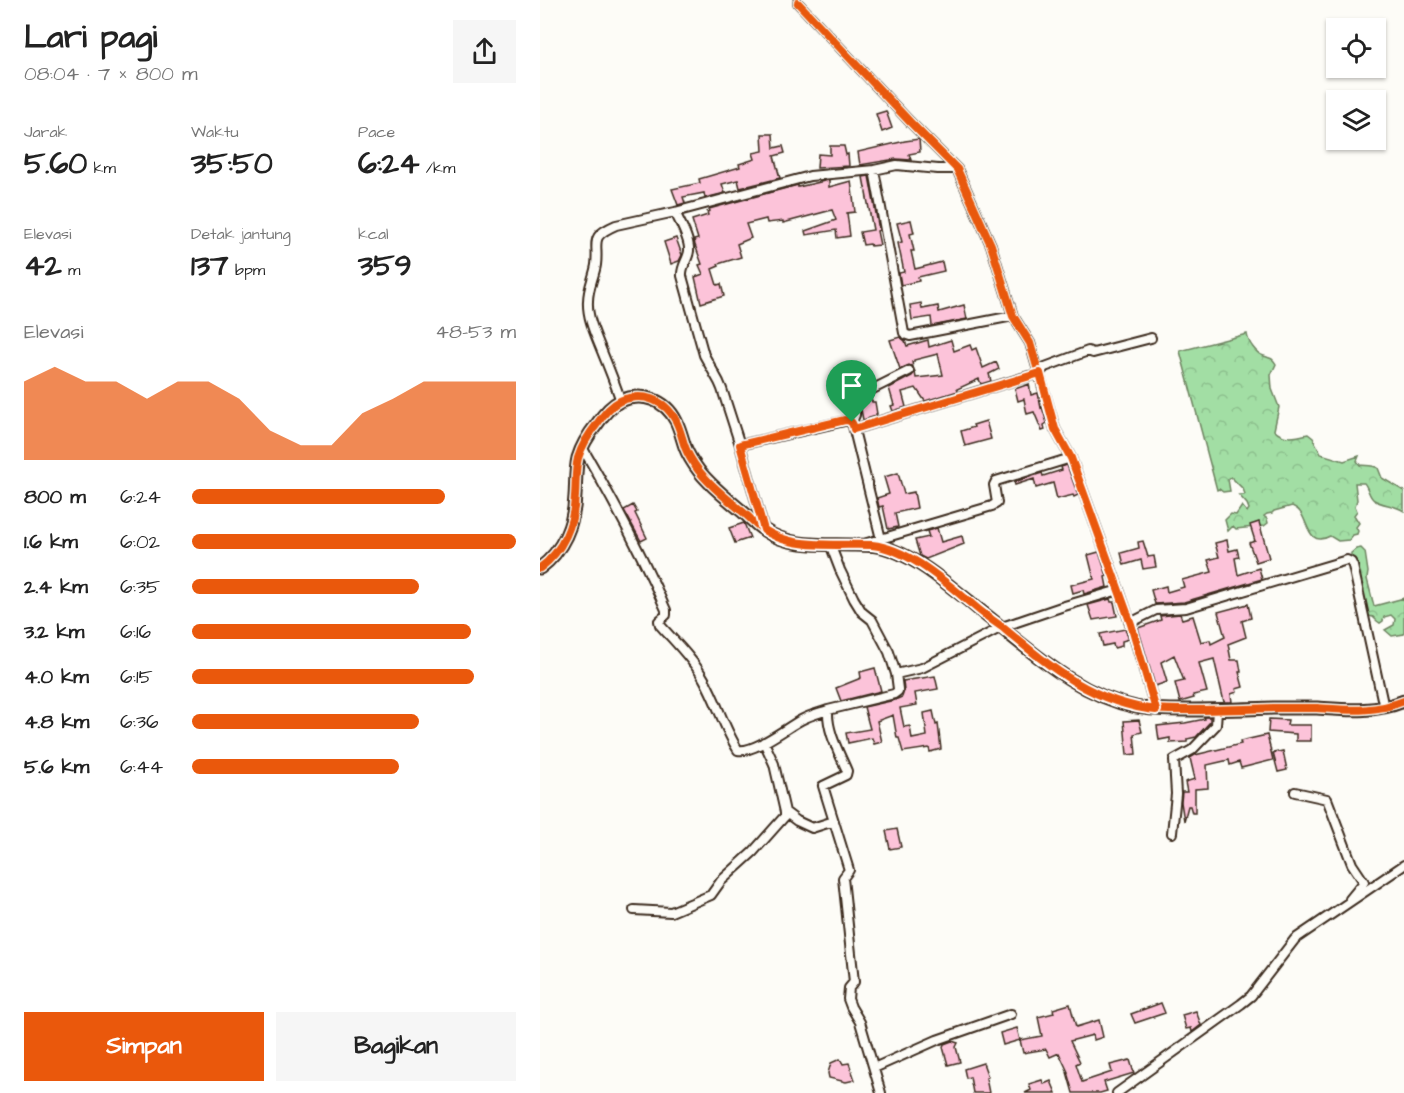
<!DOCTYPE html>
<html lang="id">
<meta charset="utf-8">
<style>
body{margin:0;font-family:"Architects Daughter",sans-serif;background:#f6f6f6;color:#222;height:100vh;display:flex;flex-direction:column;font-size:22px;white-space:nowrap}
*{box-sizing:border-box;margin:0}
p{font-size:20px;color:#767676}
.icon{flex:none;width:33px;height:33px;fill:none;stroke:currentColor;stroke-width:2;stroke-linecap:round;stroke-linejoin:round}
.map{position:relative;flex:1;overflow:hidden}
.panel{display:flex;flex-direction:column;background:#fff;width:540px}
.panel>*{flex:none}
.fabs{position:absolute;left:786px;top:18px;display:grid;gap:12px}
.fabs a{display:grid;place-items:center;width:60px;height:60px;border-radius:0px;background:#fff;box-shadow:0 2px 4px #0004;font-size:30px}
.pin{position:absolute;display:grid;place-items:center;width:51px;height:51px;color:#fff;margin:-62px -26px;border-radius:50% 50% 50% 0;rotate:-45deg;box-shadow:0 0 6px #0007}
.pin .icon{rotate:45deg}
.round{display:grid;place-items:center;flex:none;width:63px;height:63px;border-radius:0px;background:#f6f6f6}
.headline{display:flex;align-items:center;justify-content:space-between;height:102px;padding:0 24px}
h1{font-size:33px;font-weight:700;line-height:45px}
.stats{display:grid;grid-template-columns:repeat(3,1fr);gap:9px;height:102px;padding:6px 24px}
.stats div{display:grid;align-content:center}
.stats b{font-size:30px;font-weight:700}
.stats small{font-size:16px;font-weight:400}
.stats p{font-size:16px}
.chart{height:168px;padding:12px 24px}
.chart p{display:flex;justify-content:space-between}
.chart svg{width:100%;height:108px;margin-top:6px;fill:#ea580c;opacity:.7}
.action{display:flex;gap:12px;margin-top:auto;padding:12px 24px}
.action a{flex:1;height:69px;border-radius:0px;background:#ea580c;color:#fff;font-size:24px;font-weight:700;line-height:69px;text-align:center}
.action a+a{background:#f6f6f6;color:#222}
ul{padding:0 24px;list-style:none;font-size:20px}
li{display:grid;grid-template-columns:96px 72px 1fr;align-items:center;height:45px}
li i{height:15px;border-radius:8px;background:#ea580c}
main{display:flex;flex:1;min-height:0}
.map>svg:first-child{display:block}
.forest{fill:url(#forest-crowns);stroke:#6e8461;stroke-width:1.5}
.building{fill:#fcc3d9;stroke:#3b2a1e;stroke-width:1.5}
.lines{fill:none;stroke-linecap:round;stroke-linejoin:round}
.street-casing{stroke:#3b2a1e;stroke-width:12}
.secondary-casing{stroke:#3b2a1e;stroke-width:15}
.street{stroke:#fdfcf7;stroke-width:8}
.secondary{stroke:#fdfcf7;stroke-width:10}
.cycleway-casing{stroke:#fdfcf7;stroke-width:11}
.cycleway{stroke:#e8590c;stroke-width:8}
.route-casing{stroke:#fff;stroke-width:12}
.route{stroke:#ea580c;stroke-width:8}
</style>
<main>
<section class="panel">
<div class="headline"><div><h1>Lari pagi</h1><p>08:04 · 7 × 800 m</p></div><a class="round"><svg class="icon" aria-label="share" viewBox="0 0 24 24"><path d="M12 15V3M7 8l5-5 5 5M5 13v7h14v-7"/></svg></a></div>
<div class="stats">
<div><p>Jarak</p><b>5.60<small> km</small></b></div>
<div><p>Waktu</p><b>35:50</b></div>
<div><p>Pace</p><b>6:24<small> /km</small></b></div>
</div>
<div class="stats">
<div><p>Elevasi</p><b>42<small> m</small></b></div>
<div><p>Detak jantung</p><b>137<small> bpm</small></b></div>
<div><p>kcal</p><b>359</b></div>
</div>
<div class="chart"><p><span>Elevasi</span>48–53 m</p>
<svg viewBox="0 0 160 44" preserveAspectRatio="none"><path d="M0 44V12L10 6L20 12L30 12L40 19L50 12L60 12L70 19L80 32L90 38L100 38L110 25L120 19L130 12L140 12L150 12L160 12V44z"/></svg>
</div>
<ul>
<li><b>800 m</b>6:24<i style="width:78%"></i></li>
<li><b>1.6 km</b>6:02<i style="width:100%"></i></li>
<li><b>2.4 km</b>6:35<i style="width:70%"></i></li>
<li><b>3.2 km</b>6:16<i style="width:86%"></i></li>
<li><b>4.0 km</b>6:15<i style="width:87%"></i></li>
<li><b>4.8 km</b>6:36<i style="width:70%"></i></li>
<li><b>5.6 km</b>6:44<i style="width:64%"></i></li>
</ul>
<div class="action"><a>Simpan</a><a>Bagikan</a></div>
</section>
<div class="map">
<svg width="864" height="1093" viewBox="0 0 864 1093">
<defs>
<pattern id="forest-crowns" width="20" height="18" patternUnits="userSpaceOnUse" patternTransform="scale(1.5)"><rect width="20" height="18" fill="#a2dea4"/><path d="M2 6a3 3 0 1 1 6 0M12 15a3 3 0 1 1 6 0" fill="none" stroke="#8cbf8d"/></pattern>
</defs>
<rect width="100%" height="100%" fill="#fdfcf7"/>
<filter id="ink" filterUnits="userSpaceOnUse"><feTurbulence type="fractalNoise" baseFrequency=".0167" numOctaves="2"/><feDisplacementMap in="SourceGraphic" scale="12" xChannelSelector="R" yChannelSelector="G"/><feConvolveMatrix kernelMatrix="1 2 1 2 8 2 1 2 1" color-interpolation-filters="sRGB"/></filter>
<g filter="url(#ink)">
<!-- forest -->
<path class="forest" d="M707 334C708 342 716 354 724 356 731 359 732 357 736 364L731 375 732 389 739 407 734 430C743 440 756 437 768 434L773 438 781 454 804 461 819 456 817 461 820 465C826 466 832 465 838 468L842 478 864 491V511C853 504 844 506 834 500 829 497 828 487 824 483H815L817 500 815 506 817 511 814 515 819 523 816 527 818 531 817 534 813 535 809 540 798 541 790 536C768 548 768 521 760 512 759 510 754 507 752 506L734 511 732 513 727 514 724 516 727 519 728 523 724 526 696 529 693 526 688 531 685 520 691 514 696 515 702 506 707 512 709 509 707 504 699 495H704L705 494 703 489 691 477 688 479 690 491 683 492 679 489 677 490 640 351Z
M821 548 825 552 828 572 827 579 834 606 864 598V634L852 636 845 630 854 625 855 619 851 615 844 617 843 621 840 623 837 621 833 617 829 616 827 618 811 558V553L816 549Z"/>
<!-- building -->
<path class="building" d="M346 111 352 128 342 132 336 114Z
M222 134H233L234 148 243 146 245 153 234 156 240 178 200 188 198 180 182 184 185 193 165 198 164 193 143 197 145 203 138 205 132 189 160 183 159 179 200 167 199 164 215 159 213 153 223 151Z
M379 139 380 152 369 154 371 160 356 159 320 165 318 152 365 141Z
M290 146H304L306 155 308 154 309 166 277 168 278 154 290 155Z
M329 176 339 230 337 231 340 245 331 246 330 244 323 245 320 232 333 230 323 177Z
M289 180V187L311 181 315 212 307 213 310 236 297 238 296 230 266 235 265 231 296 220 292 210 243 223V221L227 223 226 219 206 224 211 238 197 244 201 257 178 264 179 266 172 269 177 285 181 284 184 296 161 303 155 277 163 274 159 265 162 264 155 245 154 240 158 239 152 220 168 215 167 212 170 211 169 209 258 185V187Z
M371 220 374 233 370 234 374 251H371L375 269 402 262 404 271 378 277 379 281 361 285 359 273 364 272 358 243 362 242 357 223Z
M136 238 142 255 139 261 131 264 124 242Z
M381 303 382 309 398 306 399 312 424 305 427 319 392 326 391 317 372 320 370 305Z
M360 337 365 341 367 346 388 340 389 347 411 340 414 351 430 345 432 350 436 348 443 368 456 362 459 369 449 374 451 381 441 384 439 379 417 389 418 391 385 401 376 388 362 392 366 407 353 411 351 406 354 405 349 388 372 376 375 372 376 378 403 375 398 354 374 360V362H372L373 367 369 365 360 369 350 340Z
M489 384 491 395 498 393 501 408 502 407 507 423 504 425 505 430 502 431 494 412 487 414 484 399 478 401 475 389Z
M330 396 332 402H335L337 414H336V416L323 420 321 409V398Z
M446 421 451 439 425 446 421 431 434 427 433 425Z
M527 465 538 495 534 497 533 495 517 499 513 483 496 488 494 479 475 485 474 482 502 473 503 476 522 470 521 467Z
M358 473 364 494 374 492 377 508 355 513 358 527 348 529 343 506 339 507 337 498 349 494 344 477Z
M93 505 97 512 95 513 107 538 101 541 84 510Z
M719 522 729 558 716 562 709 543 715 541 710 525Z
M204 523 210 538 195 543 189 528Z
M397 528 401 542 422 536 424 544 386 559 380 556 375 540 389 537 387 531Z
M687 540 689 551 697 549 699 557 695 558 698 575 719 568 722 579 644 602 615 604 611 590 626 586 627 592 644 587 642 580 672 572 668 560 679 557 675 543Z
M603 541 608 557 614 556 616 567 603 569 601 560 584 565 581 553 599 548 598 542Z
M559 552 567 576 565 577 567 587 544 594 543 590 533 593 531 585 554 579 548 555Z
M570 599 571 602H574L577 616 553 620 548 605Z
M708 604 711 618 702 621 706 637 688 644 691 660H699L701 672H699L703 687 696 689 697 692 691 694 692 702H684L674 659 659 663 667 692 653 695 654 698 640 702 635 683 644 681 634 655 621 662 627 682 615 686 598 628 621 620 620 616 640 614 642 619 653 616 661 642 670 640 671 644 685 637 678 612Z
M585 629 589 639 582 641V646L574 648 573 644 563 646 560 634Z
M335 668 341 691 301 701 296 688 321 678 320 672Z
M395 676 398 689 375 693 377 705 360 708 364 727 370 726 372 739 387 736 384 713 393 711 396 725 398 724 401 749 390 752 389 748 363 752 359 738H357L353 715 337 721 342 742 334 744 332 738 308 743 306 733 330 729 324 707 355 700 362 697 364 691 363 681Z
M664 717H670V722L656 737 647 739V742L630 743V738L619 740 617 726 645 723 665 719Z
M729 719 748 720 747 725H771V741H756V734L728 732Z
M599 720 602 732 594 734 596 754 587 755 584 721Z
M727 735 733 760 701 768 699 762 690 765 689 760 667 765 668 788 655 789V813H652L650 806H648L644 821 641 802 642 792H647L645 782 655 779 650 758 655 755 701 744 700 741Z
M743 751 747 770 738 772 733 753Z
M357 829 361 847 350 849 346 831Z
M621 1003 625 1013 595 1023 591 1014Z
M530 1004 536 1027 559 1020 563 1037 554 1040 553 1035 530 1041 540 1062 536 1064 542 1082 572 1072 570 1065 590 1060 594 1073 564 1082 567 1091 560 1093H533L527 1072H528L519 1053 510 1057 506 1049 483 1053 480 1040 502 1036 498 1017 514 1013 513 1009Z
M656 1011 661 1025 652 1032 651 1028 646 1029 642 1015Z
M477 1028 480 1040 463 1045 460 1033Z
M412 1041 418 1043 416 1047 420 1062 408 1065 403 1047 404 1044Z
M300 1059 303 1064 309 1063 315 1080 306 1082 289 1078 288 1073 291 1063Z
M443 1063 448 1077 446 1078 449 1093H433L430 1077 426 1078 424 1069Z
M502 1080 504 1084 511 1081 516 1093H485L491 1090 489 1084Z"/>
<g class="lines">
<defs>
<path id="street" d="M258 3 370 122 417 169 451 245 473 316 490 343 515 429 531 458 579 590 590 623 616 710
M334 170 364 333 367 335 370 336 473 316
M135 212C140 223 150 239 149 251 148 260 141 266 142 276L164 355 179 382 182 389 200 445 224 530
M81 401C75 384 68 366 61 349 55 334 47 317 48 301 48 288 54 277 56 265 59 242 48 237 76 225L135 212 270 176 334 170 357 165 398 169H417
M312 422 315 415V394C321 391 327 392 333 389 345 383 357 377 369 371
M314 429 499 373 505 367 548 351 553 353 611 338
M200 445 309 420 313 426 341 539
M42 447C73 500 102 554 126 610V615L119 621 120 625C135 642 153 659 164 679 177 702 184 728 198 750 214 753 246 728 261 720 270 715 279 713 288 710
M327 543 452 506 457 503 454 485 456 481 531 458
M290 544 300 570 314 599 322 612 332 620 349 652 356 674 358 689V691L354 694 288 710C287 732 299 752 307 771L306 775 283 786 309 870 303 878 314 982 309 988 308 999 311 1007 320 1022 341 1093
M590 623 616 610 646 608 807 560 811 562 813 566 844 708
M356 674 382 668 462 627 521 607 579 590
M755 792 787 799 812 864 824 882 810 899
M245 812 257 821 272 828 294 821
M632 833 636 794 634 760 652 750 676 725 677 710
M94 910 131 912 171 895 181 881 213 852 245 816V812L234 764 224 742
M334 1068 397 1040 471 1014
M577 1093 701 1004 711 996 755 939 864 865"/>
<path id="secondary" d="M0 568C23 551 34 524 35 496 36 484 35 470 38 458 42 445 49 434 57 424 63 415 70 406 80 401 102 392 125 399 136 421 140 429 142 438 145 447 148 455 153 463 159 471 171 486 187 499 203 512 210 518 216 525 224 530 250 548 284 544 314 545 327 545 340 545 352 550 381 561 406 583 430 602 441 612 453 620 464 630 504 662 544 696 596 707 612 710 629 710 645 710 675 710 704 709 733 708 748 708 763 708 777 708 808 710 834 713 864 701"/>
</defs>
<!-- street casing -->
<use href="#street" class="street-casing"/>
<!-- secondary casing -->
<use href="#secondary" class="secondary-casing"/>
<!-- street -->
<use href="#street" class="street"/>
<!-- secondary -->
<use href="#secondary" class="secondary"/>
<defs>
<path id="cycleway" d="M258 3 370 122 417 169 451 245 473 316 490 343 515 429 531 458 579 590 590 623 616 710
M0 568C23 551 34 524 35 496 36 484 35 470 38 458 42 445 49 434 57 424 63 415 70 406 80 401 102 392 125 399 136 421 140 429 142 438 145 447 148 455 153 463 159 471 171 486 187 499 203 512 210 518 216 525 224 530 250 548 284 544 314 545 327 545 340 545 352 550 381 561 406 583 430 602 441 612 453 620 464 630 504 662 544 696 596 707 612 710 629 710 645 710 675 710 704 709 733 708 748 708 763 708 777 708 808 710 834 713 864 701"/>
</defs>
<!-- cycleway casing -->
<use href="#cycleway" class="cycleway-casing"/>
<!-- cycleway -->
<use href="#cycleway" class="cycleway"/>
</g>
</g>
<g class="lines" filter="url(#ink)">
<defs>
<path id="route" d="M500 373 515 429 531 458 591 624 616 710C552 703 509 666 462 627 452 620 442 613 433 605 405 582 369 549 332 545 307 544 274 547 250 541 241 539 232 535 224 530L200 445 305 420C311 420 313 423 314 429Z"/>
</defs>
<!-- route casing -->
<use href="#route" class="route-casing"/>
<!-- route -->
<use href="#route" class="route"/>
</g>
</svg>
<div class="fabs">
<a><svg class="icon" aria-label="locate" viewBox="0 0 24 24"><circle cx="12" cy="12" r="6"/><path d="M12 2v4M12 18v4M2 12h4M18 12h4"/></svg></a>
<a><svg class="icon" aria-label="layers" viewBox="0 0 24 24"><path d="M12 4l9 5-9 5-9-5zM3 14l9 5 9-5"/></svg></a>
</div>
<div class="pin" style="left:312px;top:422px;background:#1e9e55"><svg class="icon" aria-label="arrive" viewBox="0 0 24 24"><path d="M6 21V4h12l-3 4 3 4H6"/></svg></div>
</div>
</main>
